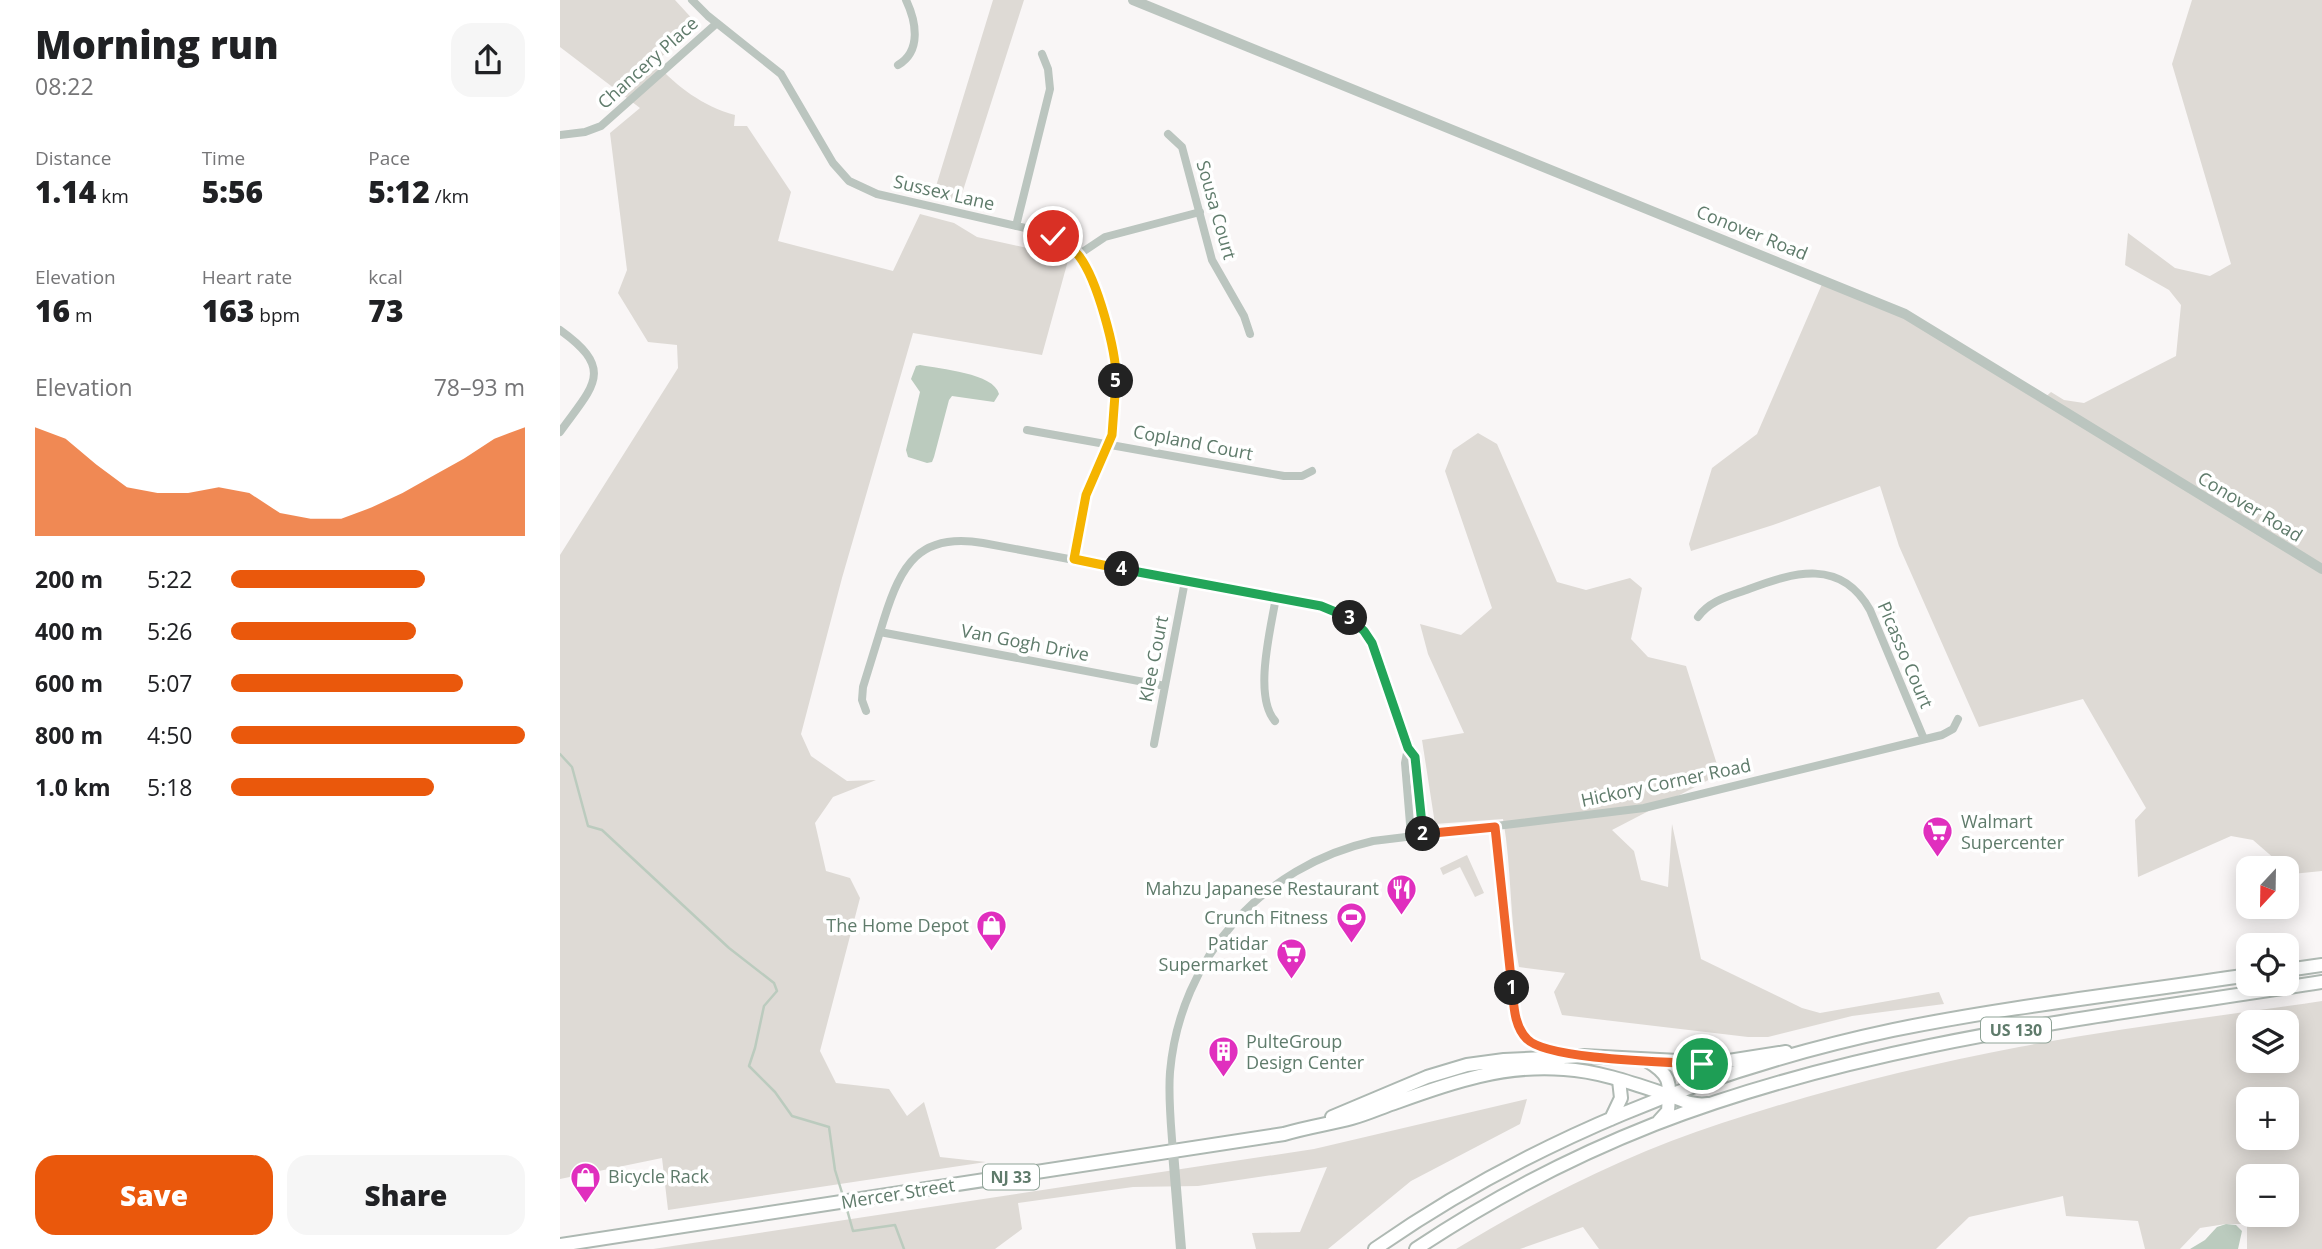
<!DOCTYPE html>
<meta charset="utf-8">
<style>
body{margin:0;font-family:"Open Sans",sans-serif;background:#f6f6f6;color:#202124;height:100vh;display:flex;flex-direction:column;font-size:26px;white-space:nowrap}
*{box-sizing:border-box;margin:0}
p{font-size:23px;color:#757577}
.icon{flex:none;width:38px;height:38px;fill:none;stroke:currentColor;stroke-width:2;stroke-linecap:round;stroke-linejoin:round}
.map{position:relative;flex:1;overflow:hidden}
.sheet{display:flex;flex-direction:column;background:#fff;width:560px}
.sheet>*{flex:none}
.needle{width:46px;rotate:202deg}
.tools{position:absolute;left:1676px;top:856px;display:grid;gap:14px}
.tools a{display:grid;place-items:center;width:63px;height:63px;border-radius:14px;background:#fff;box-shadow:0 4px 18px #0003;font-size:35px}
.pin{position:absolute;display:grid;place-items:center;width:60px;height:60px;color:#fff;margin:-30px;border:4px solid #fff;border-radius:50%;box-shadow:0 2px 7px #0007}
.km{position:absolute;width:35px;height:35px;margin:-18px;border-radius:50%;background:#222;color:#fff;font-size:19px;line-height:35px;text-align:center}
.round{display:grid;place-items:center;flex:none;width:74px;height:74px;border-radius:21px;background:#f6f6f6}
.headline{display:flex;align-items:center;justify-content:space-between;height:119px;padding:0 35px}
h1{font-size:38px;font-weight:800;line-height:52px}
.figures{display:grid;grid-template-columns:repeat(3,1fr);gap:10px;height:119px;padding:7px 35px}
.figures div{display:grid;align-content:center}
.figures b{font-size:30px;font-weight:800}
.figures small{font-size:19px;font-weight:400}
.figures p{font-size:19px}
.chart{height:196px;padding:14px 35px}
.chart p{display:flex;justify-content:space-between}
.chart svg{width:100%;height:126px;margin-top:7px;fill:#ea580c;opacity:.7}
.button{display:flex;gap:14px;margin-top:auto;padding:14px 35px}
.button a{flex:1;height:80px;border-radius:21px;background:#ea580c;color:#fff;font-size:28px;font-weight:800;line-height:80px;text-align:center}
.button a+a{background:#f6f6f6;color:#202124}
ul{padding:0 35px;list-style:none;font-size:23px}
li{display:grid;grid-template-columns:112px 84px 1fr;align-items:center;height:52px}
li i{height:18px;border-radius:9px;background:#ea580c}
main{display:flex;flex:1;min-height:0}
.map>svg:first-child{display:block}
.green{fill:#dedad5;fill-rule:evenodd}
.water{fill:#bbcbbe}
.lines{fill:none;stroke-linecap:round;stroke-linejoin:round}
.stream{stroke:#bbcbbe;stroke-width:2.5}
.primary-casing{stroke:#adb8b2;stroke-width:16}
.trunk-casing{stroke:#afb9b3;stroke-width:16}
.minor{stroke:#bbc5bf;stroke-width:8}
.tertiary{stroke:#bbc5bf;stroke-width:10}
.primary{stroke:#fff;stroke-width:12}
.trunk{stroke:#fff;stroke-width:12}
.split-1-casing{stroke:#fff;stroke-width:14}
.split-2-casing{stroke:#fff;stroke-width:14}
.split-3-casing{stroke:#fff;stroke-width:14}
.split-4-casing{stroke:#fff;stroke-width:14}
.split-5-casing{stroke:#fff;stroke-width:14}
.split-6-casing{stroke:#fff;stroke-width:14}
.split-1{stroke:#f0652b;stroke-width:9}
.split-2{stroke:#f0652b;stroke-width:9}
.split-3{stroke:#22a559;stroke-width:9}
.split-4{stroke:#22a559;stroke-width:9}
.split-5{stroke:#f5b400;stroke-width:9}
.split-6{stroke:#f5b400;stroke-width:9}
.labels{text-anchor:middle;stroke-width:7;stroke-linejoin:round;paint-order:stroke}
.shield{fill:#fff;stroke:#8fa397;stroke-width:2}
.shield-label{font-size:16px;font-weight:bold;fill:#5f7b6b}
.street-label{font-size:18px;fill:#5f7b6b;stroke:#fff}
.poi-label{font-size:18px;fill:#5f7b6b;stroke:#fff;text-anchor:end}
</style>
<main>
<section class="sheet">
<div class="headline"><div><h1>Morning run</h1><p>08:22</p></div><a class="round"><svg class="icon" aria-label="share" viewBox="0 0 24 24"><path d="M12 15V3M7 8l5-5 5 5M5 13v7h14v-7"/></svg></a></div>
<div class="figures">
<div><p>Distance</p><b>1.14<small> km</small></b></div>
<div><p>Time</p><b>5:56</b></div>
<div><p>Pace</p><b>5:12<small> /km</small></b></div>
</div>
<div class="figures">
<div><p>Elevation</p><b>16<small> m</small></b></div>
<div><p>Heart rate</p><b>163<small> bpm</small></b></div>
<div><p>kcal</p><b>73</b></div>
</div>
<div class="chart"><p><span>Elevation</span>78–93 m</p>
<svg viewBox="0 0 160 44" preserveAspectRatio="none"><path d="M0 44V6L10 10L20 19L30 27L40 29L50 29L60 27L70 29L80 36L90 38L100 38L110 34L120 29L130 23L140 17L150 10L160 6V44z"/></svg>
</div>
<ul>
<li><b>200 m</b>5:22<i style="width:66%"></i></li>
<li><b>400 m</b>5:26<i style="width:63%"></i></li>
<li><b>600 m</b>5:07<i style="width:79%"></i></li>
<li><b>800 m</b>4:50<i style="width:100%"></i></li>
<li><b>1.0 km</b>5:18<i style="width:69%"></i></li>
</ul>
<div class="button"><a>Save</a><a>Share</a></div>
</section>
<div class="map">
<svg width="1762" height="1249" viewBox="0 0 1762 1249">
<rect width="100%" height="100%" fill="#f9f6f6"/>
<!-- green -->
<path class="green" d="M0 0H115L137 24 95 63C118 87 142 106 175 115L174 126H187L231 192 218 241 333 271 360 214 394 223 417 237 509 257 482 355 353 333 282 578 241 734 251 756 287 781 316 780 273 797 255 823 266 871 290 878 300 898 260 1051 276 1083 329 1089 347 1116 364 1102 380 1157 426 1162 108 1210 102 1158 0 1179V555L118 368 117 345 88 342 58 293 67 270 50 133 80 108 0 47Z
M433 0H464L399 203 373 196Z
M1632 0H1762V871L1732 874 1693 840 1671 836 1578 877 1575 820 1586 808 1523 699 1419 727 1339 546 1320 486 1213 525 1131 551 1129 544 1152 468 1197 434 1262 284 1352 321 1480 402 1491 392 1504 400 1524 403 1616 356 1621 305 1609 290 1565 265 1568 233 1615 268 1650 276 1671 264 1612 64Z
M918 433 937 444 997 582 1026 590 1070 578 1082 588 1071 639 1088 657 1126 666 1160 774 1052 830 1074 851 1081 880 1108 887 1112 824 1141 959 1242 1008 1260 1013 1379 992 1384 1004 1292 1016 1208 1037H1188L1002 1015 994 992 1005 973 959 967C949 918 952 868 943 819L875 824 862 740 904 733 868 654 860 624 901 635 932 608 885 471 893 450Z
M907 855 924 893 915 897 900 867 883 875 880 868Z
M1762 1001V1249H1687V1224H1666L1640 1228 1620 1249H1585L1578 1221 1506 1216 1503 1196 1409 1217 1376 1249H1039L1023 1227 960 1249H896C980 1198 1069 1153 1162 1123 1259 1091 1359 1066 1459 1047 1559 1028 1661 1016 1762 1001ZM1689 1022H1727V1060H1689ZM1689 1099H1727V1138H1689ZM1689 1176H1727V1214H1689Z
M967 1099 960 1124 851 1181 768 1249H696L692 1233 740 1232 767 1167 638 1186 573 1187 458 1203 462 1229 435 1249H93L754 1149Z"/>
<!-- water -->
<path class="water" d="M360 365C380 369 434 373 439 394L434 402 392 396 389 400 374 457 372 462 367 463 348 457 346 450 360 392 351 379 356 366Z
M1666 1224 1676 1225 1682 1231 1678 1249H1630L1645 1240 1657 1227Z"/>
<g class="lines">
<!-- stream -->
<path class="stream" d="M0 754 12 767 28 826 42 830 169 948 214 983 217 991 204 1006 195 1048 189 1066 215 1092 232 1116 269 1127 275 1170 283 1196
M286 1206 293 1231 335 1225 344 1249"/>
<defs>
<path id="primary" d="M772 1117 867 1077 907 1065 944 1060 1024 1056 1156 1063 1226 1052
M0 1245 724 1134C747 1127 769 1124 792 1118 807 1114 822 1107 837 1102 892 1082 945 1064 1004 1069 1039 1071 1075 1084 1108 1095 1122 1100 1132 1106 1148 1104"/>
<path id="trunk" d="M1727 970 1762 965
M1086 1060C1112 1075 1110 1083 1108 1111L1099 1121
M1051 1119 1061 1098 1059 1080
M815 1249C970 1141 1149 1069 1333 1030 1451 1006 1570 993 1689 975
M856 1249C931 1199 1011 1157 1095 1124 1306 1042 1539 1017 1762 982"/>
</defs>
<!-- primary casing -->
<use href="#primary" class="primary-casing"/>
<!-- trunk casing -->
<use href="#trunk" class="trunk-casing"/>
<!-- minor -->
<path class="minor" d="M132 0 148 16 221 74 273 163 289 181 317 194 483 232 507 244 525 266 553 344 556 358 554 427 549 444 526 495 514 559
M338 65C362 51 356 21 346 0
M608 134 622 147 652 260 684 316 690 334
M0 135 25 132 41 126 157 23
M456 226 490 89 488 69 482 54
M518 255 545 237 640 212
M0 330C56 370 33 386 0 432
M467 430 724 476H742L752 471
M1138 617C1150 600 1170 596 1189 589 1234 572 1281 558 1310 610L1364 739
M320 632 605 686
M306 711 302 700 303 687C310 665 317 642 324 619 341 565 359 532 423 543L761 606C784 612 800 622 812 643L848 748 855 757 863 834
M715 721C693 696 711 628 716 597
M594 744 625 581
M848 748 845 763 851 836
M935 827 957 1024C966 1046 983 1050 1003 1053
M613 1152C611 1125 608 1098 610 1072 620 958 702 866 813 841L1084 808 1382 735 1393 729 1398 719"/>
<!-- tertiary -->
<path class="tertiary" d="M573 0 1345 314 1762 569
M613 1152 621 1249"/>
<!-- primary -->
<use href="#primary" class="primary"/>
<!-- trunk -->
<use href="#trunk" class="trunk"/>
</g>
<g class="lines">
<defs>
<path id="split-1" d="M952 988C954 1006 954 1026 967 1039 987 1060 1108 1062 1142 1064"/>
<path id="split-2" d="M863 834 935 827 952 988"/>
<path id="split-3" d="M790 618 804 631 812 643 848 748 855 757 863 834"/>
<path id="split-4" d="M562 569 761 606 790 618"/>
<path id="split-5" d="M556 381 552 435 526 495 514 559 562 569"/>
<path id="split-6" d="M493 236C503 241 512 247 519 256 537 279 557 352 556 381"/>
</defs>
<!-- split-1 casing -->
<use href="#split-1" class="split-1-casing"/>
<!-- split-2 casing -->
<use href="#split-2" class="split-2-casing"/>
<!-- split-3 casing -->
<use href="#split-3" class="split-3-casing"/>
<!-- split-4 casing -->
<use href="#split-4" class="split-4-casing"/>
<!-- split-5 casing -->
<use href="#split-5" class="split-5-casing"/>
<!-- split-6 casing -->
<use href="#split-6" class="split-6-casing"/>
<!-- split-1 -->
<use href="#split-1" class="split-1"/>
<!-- split-2 -->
<use href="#split-2" class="split-2"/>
<!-- split-3 -->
<use href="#split-3" class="split-3"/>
<!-- split-4 -->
<use href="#split-4" class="split-4"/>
<!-- split-5 -->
<use href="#split-5" class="split-5"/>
<!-- split-6 -->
<use href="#split-6" class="split-6"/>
</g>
<!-- icons -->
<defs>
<symbol id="supermarket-pin" viewBox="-11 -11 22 30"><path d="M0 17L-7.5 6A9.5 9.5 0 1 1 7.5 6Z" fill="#e02fbe" stroke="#fff"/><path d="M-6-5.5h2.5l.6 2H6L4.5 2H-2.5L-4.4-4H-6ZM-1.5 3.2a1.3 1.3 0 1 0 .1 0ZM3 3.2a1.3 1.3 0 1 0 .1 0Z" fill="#fff"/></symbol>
<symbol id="restaurant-pin" viewBox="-11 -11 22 30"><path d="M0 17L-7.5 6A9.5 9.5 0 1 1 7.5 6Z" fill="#e02fbe" stroke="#fff"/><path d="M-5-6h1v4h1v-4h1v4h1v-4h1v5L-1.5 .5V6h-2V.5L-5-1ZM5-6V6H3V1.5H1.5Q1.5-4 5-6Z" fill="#fff"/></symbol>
<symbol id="stadium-pin" viewBox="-11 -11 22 30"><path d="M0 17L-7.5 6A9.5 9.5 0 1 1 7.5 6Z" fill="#e02fbe" stroke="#fff"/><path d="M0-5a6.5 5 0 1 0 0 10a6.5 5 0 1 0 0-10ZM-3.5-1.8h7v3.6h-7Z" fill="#fff"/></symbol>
<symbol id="shop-pin" viewBox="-11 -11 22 30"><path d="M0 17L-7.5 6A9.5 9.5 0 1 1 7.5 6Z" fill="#e02fbe" stroke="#fff"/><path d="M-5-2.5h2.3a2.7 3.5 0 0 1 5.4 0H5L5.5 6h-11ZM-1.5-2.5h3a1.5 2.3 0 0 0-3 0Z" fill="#fff"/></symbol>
<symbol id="building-pin" viewBox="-11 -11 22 30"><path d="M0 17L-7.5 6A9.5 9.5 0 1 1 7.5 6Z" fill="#e02fbe" stroke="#fff"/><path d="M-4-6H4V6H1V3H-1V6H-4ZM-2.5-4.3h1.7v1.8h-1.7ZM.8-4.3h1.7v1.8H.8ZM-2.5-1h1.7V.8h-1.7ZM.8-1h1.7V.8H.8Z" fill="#fff"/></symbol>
</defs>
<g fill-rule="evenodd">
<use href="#supermarket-pin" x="1360" y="814" width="35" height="47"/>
<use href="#restaurant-pin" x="824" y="872" width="35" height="47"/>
<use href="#stadium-pin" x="774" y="900" width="35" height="47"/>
<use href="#shop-pin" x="414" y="908" width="35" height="47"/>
<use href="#supermarket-pin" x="714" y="936" width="35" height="47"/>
<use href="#building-pin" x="646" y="1034" width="35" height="47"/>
<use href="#shop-pin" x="8" y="1160" width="35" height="47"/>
</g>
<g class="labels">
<!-- shield labels -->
<g class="shield">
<rect x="1421" y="1017.5" width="70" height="25" rx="5"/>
<rect x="423" y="1164.5" width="56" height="25" rx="5"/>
</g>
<g class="shield-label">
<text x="1456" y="1036">US 130</text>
<text x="451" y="1183">NJ 33</text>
</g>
<!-- street labels -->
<g class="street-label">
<text transform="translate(88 63) rotate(-42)" y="6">Chancery Place</text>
<text transform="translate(384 193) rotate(13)" y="6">Sussex Lane</text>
<text transform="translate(656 210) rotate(74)" y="6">Sousa Court</text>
<text transform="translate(1192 233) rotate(22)" y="6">Conover Road</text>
<text transform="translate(633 443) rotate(11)" y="6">Copland Court</text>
<text transform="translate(1690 507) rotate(31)" y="6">Conover Road</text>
<text transform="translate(465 643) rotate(11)" y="6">Van Gogh Drive</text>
<text transform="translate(1345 655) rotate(67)" y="6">Picasso Court</text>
<text transform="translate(594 659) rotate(-79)" y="6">Klee Court</text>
<text transform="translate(1106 783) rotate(-12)" y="6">Hickory Corner Road</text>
<text transform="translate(338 1194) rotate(-9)" y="6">Mercer Street</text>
</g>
<!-- poi labels -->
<g class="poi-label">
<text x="1401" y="828" text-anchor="start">Walmart<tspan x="1401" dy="21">Supercenter</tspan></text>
<text x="819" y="895">Mahzu Japanese Restaurant</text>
<text x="768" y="924">Crunch Fitness</text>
<text x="409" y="932">The Home Depot</text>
<text x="708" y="950">Patidar<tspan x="708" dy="21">Supermarket</tspan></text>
<text x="686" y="1048" text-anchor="start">PulteGroup<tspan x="686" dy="21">Design Center</tspan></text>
<text x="48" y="1183" text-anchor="start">Bicycle Rack</text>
</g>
</g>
</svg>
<div class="tools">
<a><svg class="needle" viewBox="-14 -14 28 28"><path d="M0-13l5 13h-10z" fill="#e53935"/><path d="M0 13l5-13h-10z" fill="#757577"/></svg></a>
<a><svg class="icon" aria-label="locate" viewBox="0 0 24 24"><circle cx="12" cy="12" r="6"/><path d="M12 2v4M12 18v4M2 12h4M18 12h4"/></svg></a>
<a><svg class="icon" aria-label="layers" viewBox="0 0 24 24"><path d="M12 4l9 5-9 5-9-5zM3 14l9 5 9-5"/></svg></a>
<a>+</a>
<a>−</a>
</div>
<div class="pin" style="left:1142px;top:1064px;background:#1e9e55"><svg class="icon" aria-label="arrive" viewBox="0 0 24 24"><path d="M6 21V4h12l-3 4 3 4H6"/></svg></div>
<div class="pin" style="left:493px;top:236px;background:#d93025"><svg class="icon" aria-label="check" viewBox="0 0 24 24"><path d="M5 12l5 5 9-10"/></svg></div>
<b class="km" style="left:952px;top:988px">1</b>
<b class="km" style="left:863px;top:834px">2</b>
<b class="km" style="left:790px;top:618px">3</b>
<b class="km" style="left:562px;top:569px">4</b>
<b class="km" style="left:556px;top:381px">5</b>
</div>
</main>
